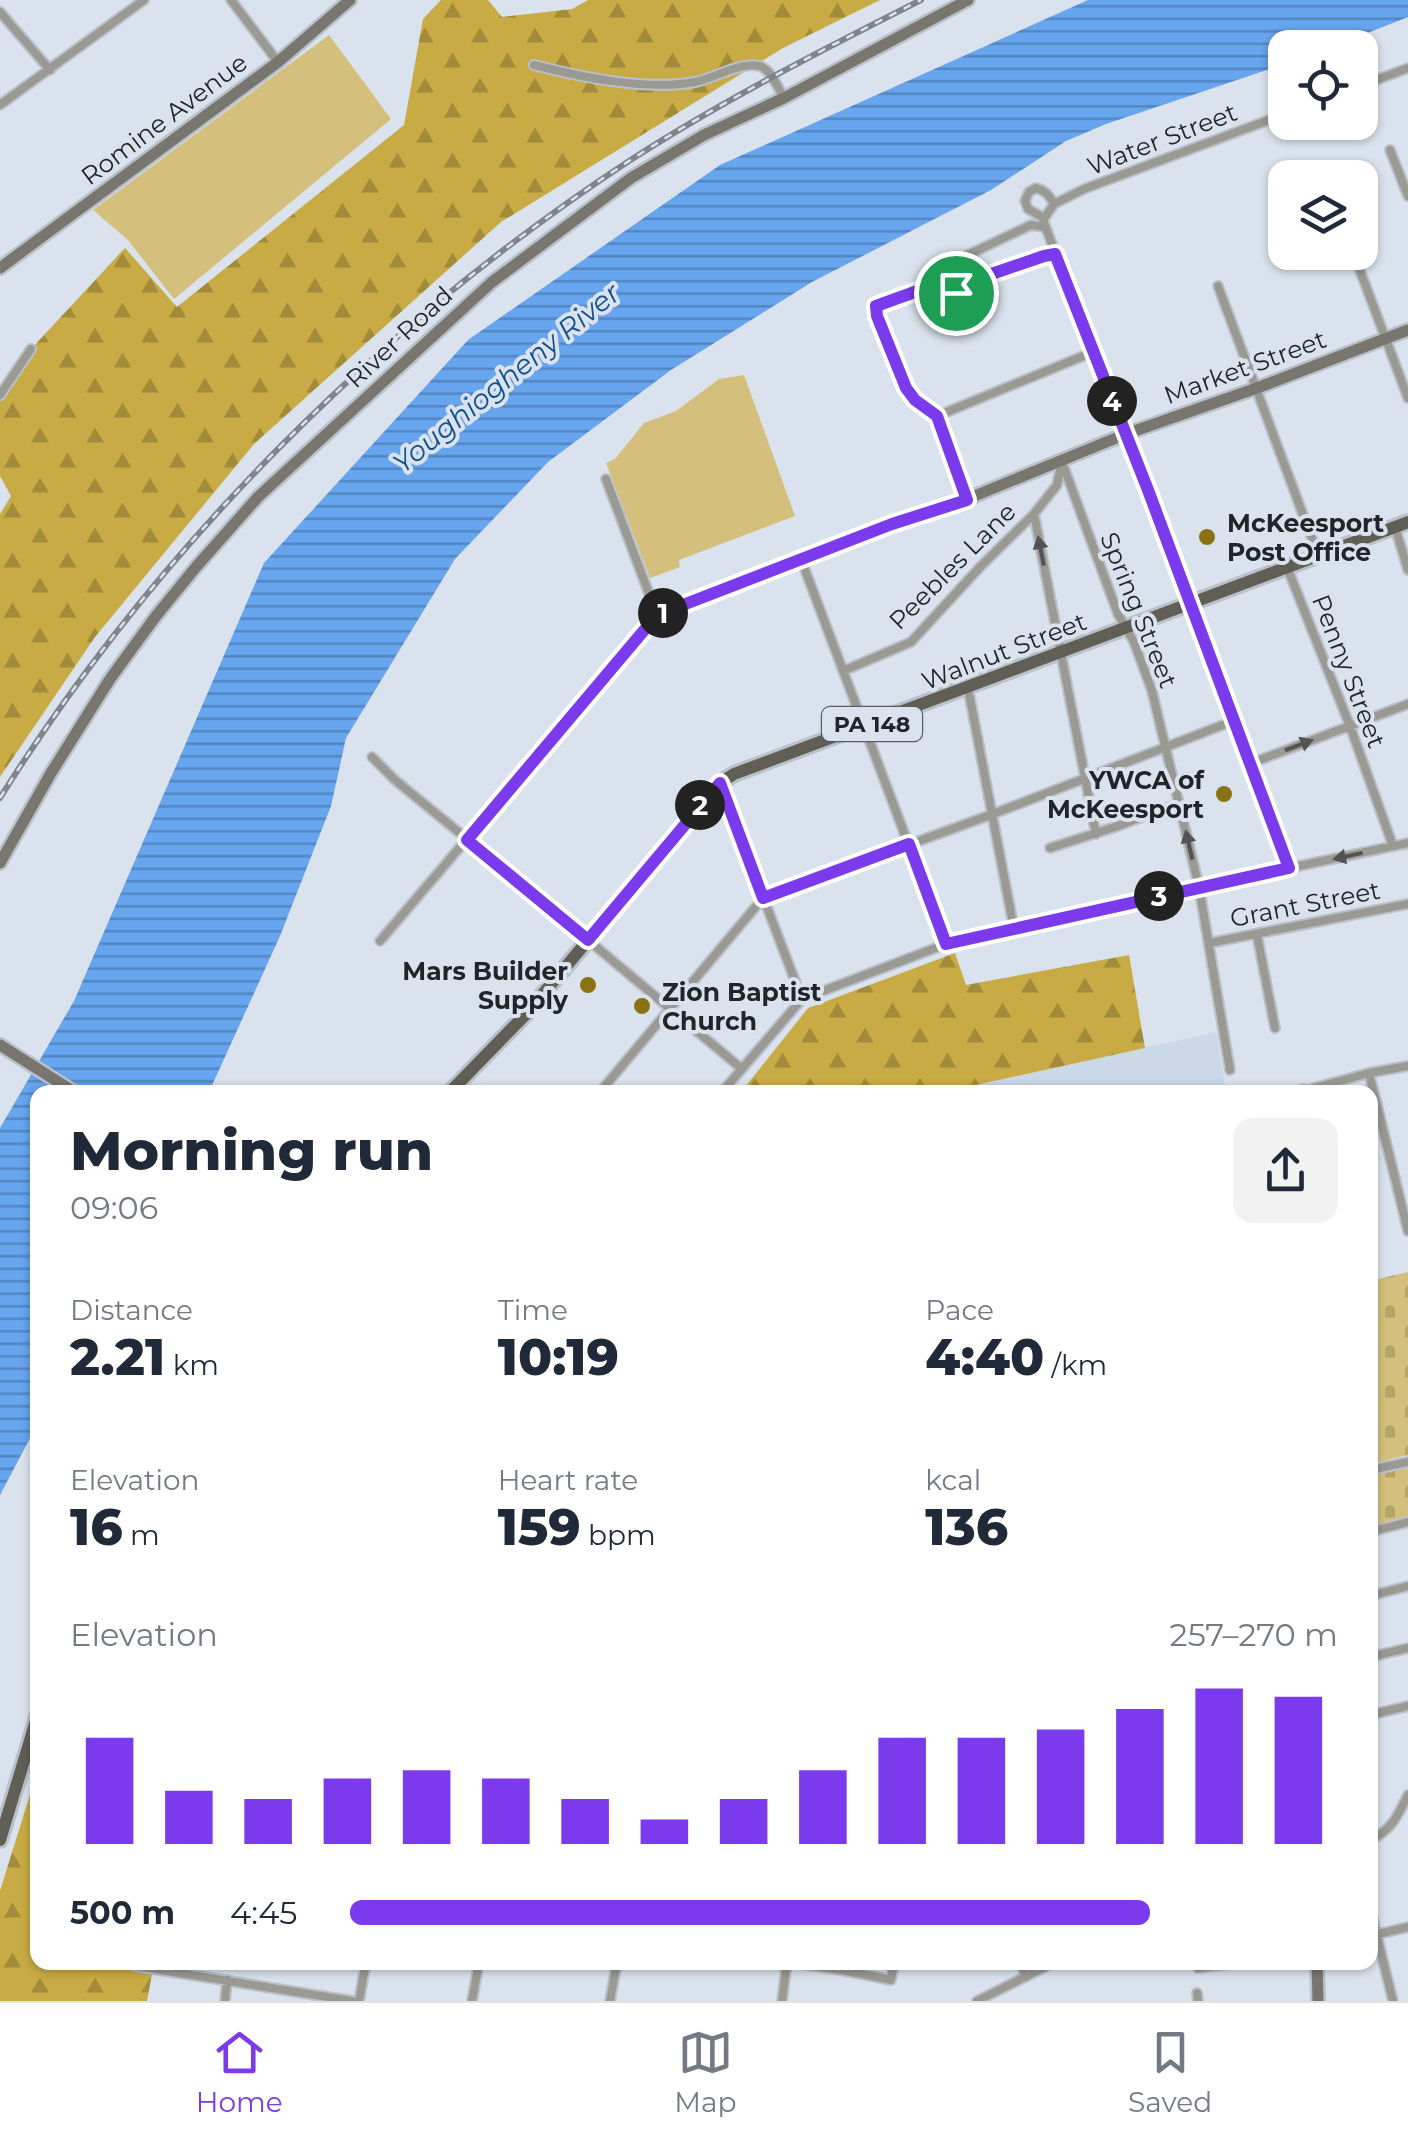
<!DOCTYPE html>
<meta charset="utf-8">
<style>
body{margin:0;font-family:Montserrat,sans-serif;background:#f2f2f3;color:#1f2937;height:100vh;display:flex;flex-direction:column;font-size:38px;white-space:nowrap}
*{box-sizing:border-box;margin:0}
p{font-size:32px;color:#747a83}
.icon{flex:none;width:55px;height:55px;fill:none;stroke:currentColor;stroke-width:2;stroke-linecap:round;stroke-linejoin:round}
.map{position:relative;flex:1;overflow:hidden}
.sheet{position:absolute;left:30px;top:1085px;width:1348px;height:885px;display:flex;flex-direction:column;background:#fff;border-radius:20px;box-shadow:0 2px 8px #0004}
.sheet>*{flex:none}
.controls{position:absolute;left:1268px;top:30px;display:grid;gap:20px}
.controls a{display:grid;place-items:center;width:110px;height:110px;border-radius:20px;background:#fff;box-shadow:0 2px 8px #0004;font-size:50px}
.pin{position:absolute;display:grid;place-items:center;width:85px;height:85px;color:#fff;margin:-42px;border:5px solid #fff;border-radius:50%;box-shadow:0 2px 10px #0007}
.km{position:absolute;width:50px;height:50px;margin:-25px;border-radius:50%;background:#222;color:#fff;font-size:28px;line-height:50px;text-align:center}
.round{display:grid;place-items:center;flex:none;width:105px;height:105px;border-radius:20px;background:#f2f2f3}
.summary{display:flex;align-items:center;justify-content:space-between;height:170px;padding:0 40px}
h1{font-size:55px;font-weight:800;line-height:75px}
.stats{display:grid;grid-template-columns:repeat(3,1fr);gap:15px;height:170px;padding:10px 40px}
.stats div{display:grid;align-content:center}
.stats b{font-size:50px;font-weight:800}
.stats small{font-size:28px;font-weight:400}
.stats p{font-size:28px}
.chart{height:280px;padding:20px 40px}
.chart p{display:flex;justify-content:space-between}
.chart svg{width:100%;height:180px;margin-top:10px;stroke:#7c3aed;stroke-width:6}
ul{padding:0 40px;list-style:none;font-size:32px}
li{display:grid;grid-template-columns:160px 120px 1fr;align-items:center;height:75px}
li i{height:25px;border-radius:12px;background:#7c3aed}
.dock{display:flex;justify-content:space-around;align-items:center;height:140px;border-top:2px solid #e0e1e3;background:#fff;font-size:28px;color:#747a83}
.dock a{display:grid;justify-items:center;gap:5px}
.dock .on{color:#7c3aed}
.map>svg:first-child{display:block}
.built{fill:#cbd8e8}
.green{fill:#d4c07c}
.forest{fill:url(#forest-firs)}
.cemetery{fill:url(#cemetery-stones)}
.water{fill:url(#water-rules)}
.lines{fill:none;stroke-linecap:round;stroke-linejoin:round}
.street-casing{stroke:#b9c1ca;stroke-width:12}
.secondary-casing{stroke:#b9c1ca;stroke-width:16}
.primary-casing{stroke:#b9c1ca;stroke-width:18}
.street{stroke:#9b9994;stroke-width:8}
.secondary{stroke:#78766f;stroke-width:11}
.primary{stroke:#605e55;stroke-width:12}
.rail-casing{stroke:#7f858c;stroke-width:6}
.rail{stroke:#dae3ed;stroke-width:2.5;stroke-dasharray:8;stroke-linecap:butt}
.oneway{fill:#525353}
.route-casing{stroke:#fff;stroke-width:20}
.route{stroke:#7c3aed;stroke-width:12}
.poi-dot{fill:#8a7214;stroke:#dae3ed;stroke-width:4}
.labels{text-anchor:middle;stroke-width:8;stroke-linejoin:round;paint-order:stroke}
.shield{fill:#dae3ed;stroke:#585d63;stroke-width:2.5}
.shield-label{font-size:22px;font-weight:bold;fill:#212428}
.street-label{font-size:25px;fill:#212428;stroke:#dae3ed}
.poi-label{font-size:25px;font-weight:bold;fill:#212428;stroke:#dae3ed;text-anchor:start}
.water-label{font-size:28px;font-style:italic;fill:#105193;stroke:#dae3ed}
</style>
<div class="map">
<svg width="1408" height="2001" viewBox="0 0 1408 2001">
<defs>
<pattern id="forest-firs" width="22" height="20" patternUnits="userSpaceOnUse" patternTransform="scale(2.5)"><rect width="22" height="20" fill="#c8ab44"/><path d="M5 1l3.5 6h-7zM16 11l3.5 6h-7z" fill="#a28b39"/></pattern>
<pattern id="cemetery-stones" width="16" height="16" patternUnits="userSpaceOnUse" patternTransform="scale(2.5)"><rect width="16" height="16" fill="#d4c07c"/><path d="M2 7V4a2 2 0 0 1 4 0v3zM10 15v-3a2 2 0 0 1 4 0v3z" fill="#b6a56b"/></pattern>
<pattern id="water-rules" width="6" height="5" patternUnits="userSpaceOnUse" patternTransform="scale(2.5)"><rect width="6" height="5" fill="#67a5ee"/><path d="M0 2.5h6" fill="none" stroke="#5486c1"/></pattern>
</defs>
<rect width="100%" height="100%" fill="#dae3ed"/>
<!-- built -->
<path class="built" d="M1216 1032 1226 1092H944Z"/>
<!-- green -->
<path class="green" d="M329 35 391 119 174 299 128 240 93 210Z
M744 375 795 516 679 560 680 567 650 578 606 463 615 459 644 423 676 411 719 379Z"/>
<!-- forest -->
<path class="forest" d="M441 0H488L502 17 572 9 588 0H880L783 48 501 222 254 444 95 637 0 777V514L11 496 0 476V393L31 349 125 248 177 307 404 125 423 19Z
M955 953 966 985 1129 955 1145 1048 944 1092H741L808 1008Z
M37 1772 38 1962 154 1963 147 2001H0V1891Z"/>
<!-- cemetery -->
<path class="cemetery" d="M1408 1272V1455L1370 1464V1281Z
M1408 1468V1517L1370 1526V1476Z"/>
<!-- water -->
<path class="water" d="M1088 0H1408V17L1332 47 1285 48V64L1106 124 1066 141 991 190 812 282 671 370 548 462 455 559 346 738 331 806 280 936 209 1092H38L37 1425 0 1495V1128L74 1001 264 563 468 340 720 165Z"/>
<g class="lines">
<defs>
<path id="street" d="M231 0 278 62
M0 12 50 70
M534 65C581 77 646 91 695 82 713 79 745 59 762 67 772 72 778 88 784 98
M1360 86 1408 68
M0 105 144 0
M1285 114 1084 189 1054 204 1043 220 1098 367 1142 475 1289 868
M1390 150 1408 196
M1324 174 1326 178
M1044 218 1028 209 1025 201 1029 192 1036 188C1045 190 1050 196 1054 204
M1044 227 1031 225 953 262 944 274 945 281 951 291 964 294 970 291 981 278 1044 255 1055 254
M1353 252 1408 398
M1218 286 1318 555
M0 395 31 349
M937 416 915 400 906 388 876 311 880 304 945 281
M937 416 1093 352
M937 416 967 499
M1062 462 1118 614 1134 642 1152 691 1199 887 1230 1070
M606 479 657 615
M1034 514 1096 834
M1395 527 1408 570
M801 559 946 944
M1287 567 1350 726 1393 846
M843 671 911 642 981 566 1034 514 1057 485 1061 466
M968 688 1014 929
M372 757 395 780 467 839 380 941
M1249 764 1408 704
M720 784 802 999
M1050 848 1118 826 1179 803
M1257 935 1275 1028
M588 940 742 1069
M1209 943 1408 904
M1369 1073 1408 1231
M1303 1091 1369 1073 1408 1066
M600 1092 763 898 993 814 1233 721
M722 1092 802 999 946 944 1199 887 1408 843
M1370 1470 1408 1462
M1370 1532 1408 1522
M1370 1596 1408 1586
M1370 1657 1408 1648
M1370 1715 1408 1706
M1370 1840C1392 1830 1398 1815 1408 1795
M1370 1908 1393 2001
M1370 1936 1408 1927
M788 1962 842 1970 891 1980 894 1962
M1020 1962 1026 1977
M136 1966 352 2001
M1198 1968 1245 1962
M1197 1993 1198 2001
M225 2001 227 1980
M359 2001 366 1962
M472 2001 479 1962
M610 2001 617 1962
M782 2001 787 1962
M977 2001 1055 1962"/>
<path id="secondary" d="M0 268 278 62 350 0
M0 863 51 773 110 679 156 616 196 567 258 497 492 282 631 178 704 135 784 98 968 0
M588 940 467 839 657 615 892 524 967 499 1126 434 1257 388 1408 330
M0 1045 74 1092
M1302 1092 1303 1091
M1317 1962 1318 2001"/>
<path id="primary" d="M450 1092 526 1014 720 783 734 774 1408 522
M0 1840 38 1714"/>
</defs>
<!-- street casing -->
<use href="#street" class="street-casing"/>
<!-- secondary casing -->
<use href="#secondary" class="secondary-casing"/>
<!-- primary casing -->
<use href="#primary" class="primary-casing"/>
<!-- street -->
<use href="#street" class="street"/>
<!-- secondary -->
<use href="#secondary" class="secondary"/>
<!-- primary -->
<use href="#primary" class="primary"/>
<defs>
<path id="rail" d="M0 798C157 547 382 323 629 161 722 101 822 50 921 0"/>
</defs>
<!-- rail casing -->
<use href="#rail" class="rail-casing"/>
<!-- rail -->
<use href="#rail" class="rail"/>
</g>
<!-- one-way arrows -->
<defs><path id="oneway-solid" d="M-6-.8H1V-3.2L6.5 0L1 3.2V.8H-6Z" transform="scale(2.5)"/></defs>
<g class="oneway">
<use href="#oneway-solid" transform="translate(1041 551) rotate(-101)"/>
<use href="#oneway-solid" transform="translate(1299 745) rotate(-21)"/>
<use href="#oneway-solid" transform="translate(1189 845) rotate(-103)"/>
<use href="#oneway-solid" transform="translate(1348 856) rotate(168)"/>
</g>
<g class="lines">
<defs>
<path id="route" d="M1055 254 1148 490 1289 868 946 944 909 844 763 898 720 783 588 940 467 840 657 615 892 524 967 500 937 416 915 400 906 388 877 316 876 306 945 281 951 290 964 294 970 291 980 278 1044 256Z"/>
</defs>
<!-- route casing -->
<use href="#route" class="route-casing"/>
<!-- route -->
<use href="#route" class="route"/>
</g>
<!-- markers -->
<g class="poi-dot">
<circle cx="1207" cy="537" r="10"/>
<circle cx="1224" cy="794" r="10"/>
<circle cx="588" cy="985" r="10"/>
<circle cx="642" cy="1006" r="10"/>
</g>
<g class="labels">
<!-- shield labels -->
<rect class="shield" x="822" y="707" width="100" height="34" rx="8"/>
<g class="shield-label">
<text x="872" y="732">PA 148</text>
</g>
<!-- street labels -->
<g class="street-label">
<text transform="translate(164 119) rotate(-37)" y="9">Romine Avenue</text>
<text transform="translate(1162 139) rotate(-21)" y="9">Water Street</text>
<text transform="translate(399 337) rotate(-43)" y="9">River Road</text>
<text transform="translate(1245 367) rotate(-20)" y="9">Market Street</text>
<text transform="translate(952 566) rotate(-45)" y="9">Peebles Lane</text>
<text transform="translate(1139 610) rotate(68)" y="9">Spring Street</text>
<text transform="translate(1004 651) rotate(-21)" y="9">Walnut Street</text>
<text transform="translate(1349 671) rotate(69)" y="9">Penny Street</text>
<text transform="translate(1305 904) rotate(-11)" y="9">Grant Street</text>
</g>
<!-- poi labels -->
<g class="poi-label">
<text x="1227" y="532">McKeesport<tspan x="1227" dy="29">Post Office</tspan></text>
<text x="1204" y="789" text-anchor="end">YWCA of<tspan x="1204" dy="29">McKeesport</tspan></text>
<text x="568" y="980" text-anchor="end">Mars Builder<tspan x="568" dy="29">Supply</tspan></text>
<text x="662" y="1001">Zion Baptist<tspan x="662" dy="29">Church</tspan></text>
</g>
<!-- water labels -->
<g class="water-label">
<text transform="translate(506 378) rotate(-39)" y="10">Youghiogheny River</text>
</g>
</g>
</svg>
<div class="controls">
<a><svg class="icon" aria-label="locate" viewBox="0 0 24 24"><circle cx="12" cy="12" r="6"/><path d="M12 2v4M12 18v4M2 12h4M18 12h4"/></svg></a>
<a><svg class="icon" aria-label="layers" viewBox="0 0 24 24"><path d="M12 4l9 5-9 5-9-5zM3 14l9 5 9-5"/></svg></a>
</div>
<div class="pin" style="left:956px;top:293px;background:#1e9e55"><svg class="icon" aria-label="arrive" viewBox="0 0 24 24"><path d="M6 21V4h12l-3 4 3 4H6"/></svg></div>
<b class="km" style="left:663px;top:613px">1</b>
<b class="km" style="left:700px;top:805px">2</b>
<b class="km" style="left:1159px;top:896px">3</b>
<b class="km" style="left:1112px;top:401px">4</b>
<section class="sheet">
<div class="summary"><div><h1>Morning run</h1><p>09:06</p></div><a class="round"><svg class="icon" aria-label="share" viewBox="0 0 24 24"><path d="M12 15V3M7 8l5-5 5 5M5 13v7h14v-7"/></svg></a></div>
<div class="stats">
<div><p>Distance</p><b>2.21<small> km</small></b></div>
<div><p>Time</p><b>10:19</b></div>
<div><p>Pace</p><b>4:40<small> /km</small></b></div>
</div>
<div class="stats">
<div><p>Elevation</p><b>16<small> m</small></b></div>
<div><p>Heart rate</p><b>159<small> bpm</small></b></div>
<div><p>kcal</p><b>136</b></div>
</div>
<div class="chart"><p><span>Elevation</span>257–270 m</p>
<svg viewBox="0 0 160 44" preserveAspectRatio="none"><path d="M5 44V18M15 44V31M25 44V33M35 44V28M45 44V26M55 44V28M65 44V33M75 44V38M85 44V33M95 44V26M105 44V18M115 44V18M125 44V16M135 44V11M145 44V6M155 44V8"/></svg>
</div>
<ul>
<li><b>500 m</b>4:45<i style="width:81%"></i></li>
</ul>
</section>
</div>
<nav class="dock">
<a class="on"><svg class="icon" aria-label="home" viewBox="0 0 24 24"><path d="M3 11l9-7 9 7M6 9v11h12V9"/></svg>Home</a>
<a><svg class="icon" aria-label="map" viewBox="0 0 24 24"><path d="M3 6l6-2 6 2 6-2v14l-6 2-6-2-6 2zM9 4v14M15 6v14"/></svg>Map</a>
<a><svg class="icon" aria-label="saved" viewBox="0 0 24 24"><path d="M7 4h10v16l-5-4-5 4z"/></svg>Saved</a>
</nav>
